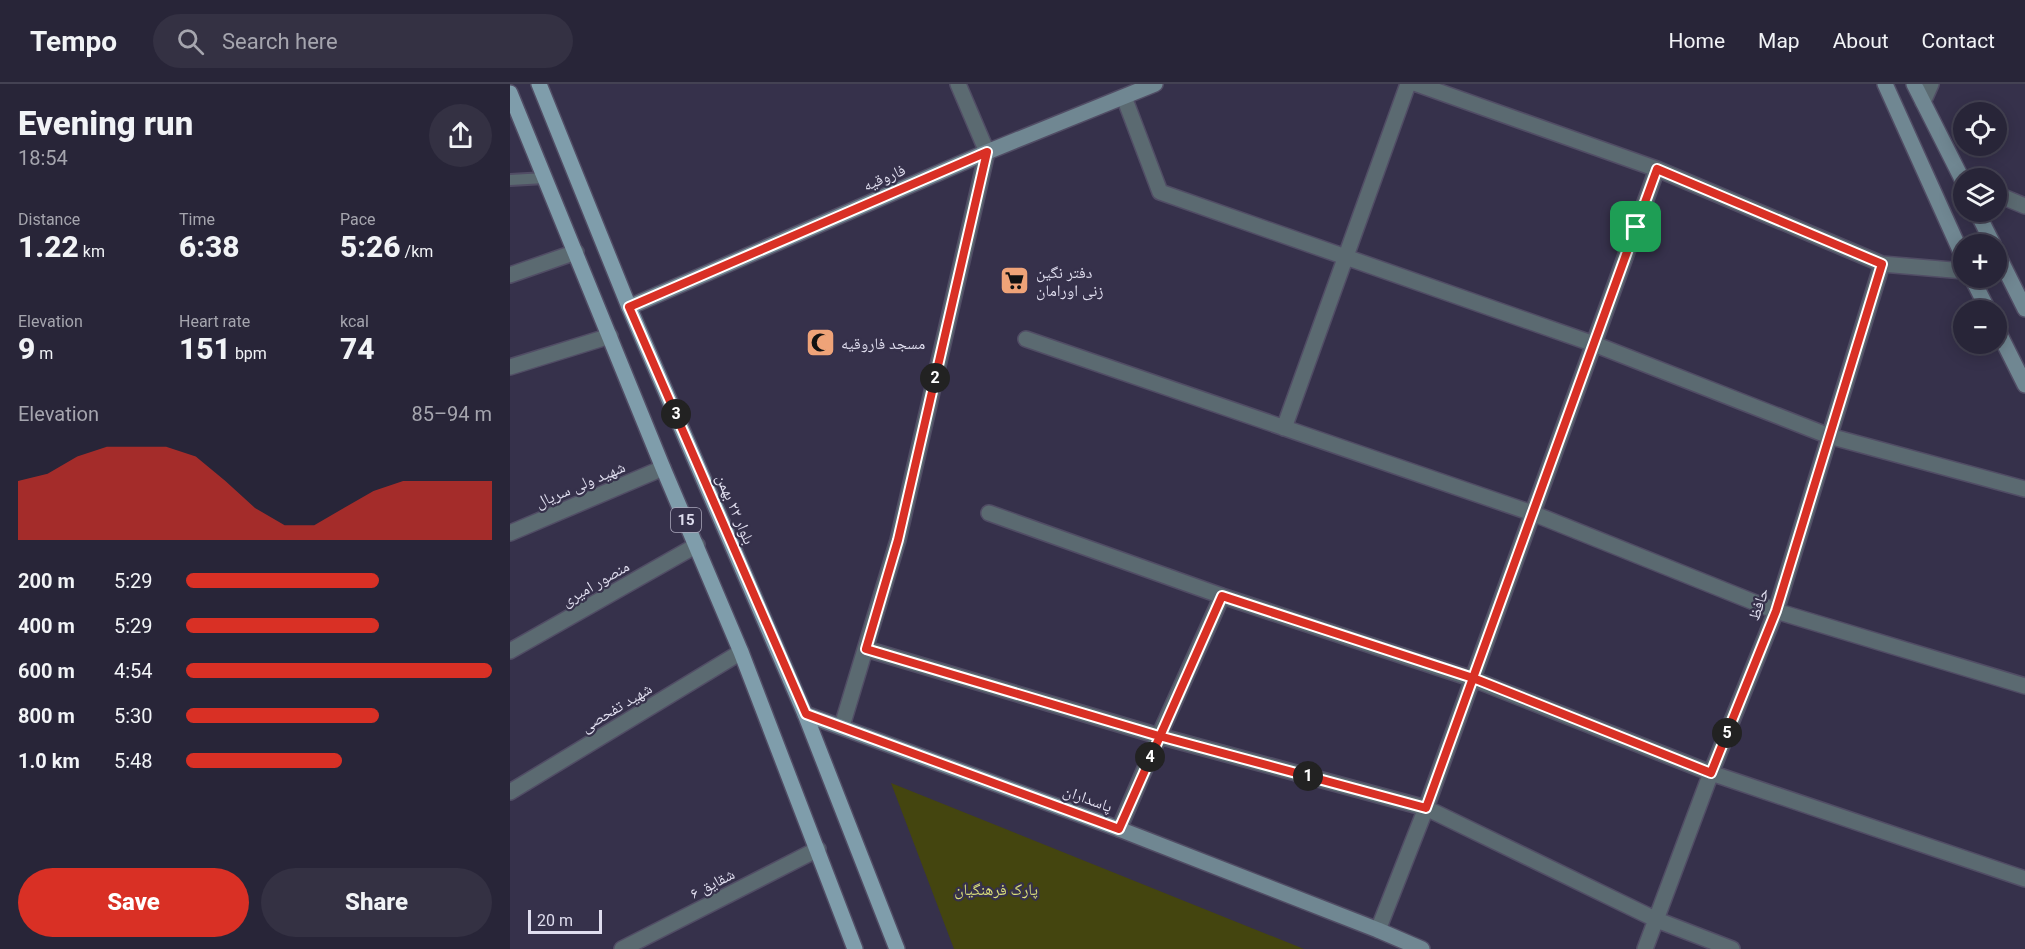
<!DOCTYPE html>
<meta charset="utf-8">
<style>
body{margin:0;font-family:Roboto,"Noto Naskh Arabic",sans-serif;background:#343143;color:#f1f3f6;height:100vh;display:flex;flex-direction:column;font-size:22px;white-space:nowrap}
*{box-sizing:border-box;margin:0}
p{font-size:20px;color:#a5a5ae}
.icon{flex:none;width:33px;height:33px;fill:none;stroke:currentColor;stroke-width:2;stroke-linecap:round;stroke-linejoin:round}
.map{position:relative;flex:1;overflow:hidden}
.sheet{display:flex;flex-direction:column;background:#282538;width:510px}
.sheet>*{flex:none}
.tools{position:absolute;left:1443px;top:18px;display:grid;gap:12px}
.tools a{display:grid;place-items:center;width:54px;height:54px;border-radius:50%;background:#282538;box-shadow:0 3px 15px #0003,0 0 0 2px #444253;font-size:30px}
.scale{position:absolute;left:18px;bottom:15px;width:74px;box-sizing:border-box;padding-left:6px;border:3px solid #dfddee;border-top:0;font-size:16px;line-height:21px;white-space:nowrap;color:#dfddee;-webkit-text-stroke:4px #36314b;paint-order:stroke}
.pin{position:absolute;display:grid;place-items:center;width:51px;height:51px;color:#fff;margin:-26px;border-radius:12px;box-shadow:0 3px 9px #0006}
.km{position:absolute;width:30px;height:30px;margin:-15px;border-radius:50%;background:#222;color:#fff;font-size:16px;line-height:30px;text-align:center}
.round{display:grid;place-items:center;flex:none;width:63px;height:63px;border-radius:32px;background:#343143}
.overview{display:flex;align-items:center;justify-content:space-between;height:102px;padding:0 18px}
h1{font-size:33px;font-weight:800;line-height:45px}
.metrics{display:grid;grid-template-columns:repeat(3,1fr);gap:9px;height:102px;padding:6px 18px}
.metrics div{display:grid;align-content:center}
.metrics b{font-size:30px;font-weight:800}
.metrics small{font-size:16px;font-weight:400}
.metrics p{font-size:16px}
.chart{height:168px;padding:12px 18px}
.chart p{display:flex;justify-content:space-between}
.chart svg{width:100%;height:108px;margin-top:6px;fill:#d93025;opacity:.7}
.cta{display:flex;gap:12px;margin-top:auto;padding:12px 18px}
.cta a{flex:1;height:69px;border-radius:36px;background:#d93025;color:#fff;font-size:24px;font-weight:800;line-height:69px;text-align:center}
.cta a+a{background:#343143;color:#f1f3f6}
ul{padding:0 18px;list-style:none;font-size:20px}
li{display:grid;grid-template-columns:96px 72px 1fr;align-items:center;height:45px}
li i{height:15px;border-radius:8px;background:#d93025}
header{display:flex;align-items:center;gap:36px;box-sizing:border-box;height:84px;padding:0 30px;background:#282538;border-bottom:2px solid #444253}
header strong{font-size:28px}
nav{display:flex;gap:33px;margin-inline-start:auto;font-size:21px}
.search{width:420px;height:54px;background:#343143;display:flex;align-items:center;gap:15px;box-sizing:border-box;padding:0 21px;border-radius:33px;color:#a5a5ae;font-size:22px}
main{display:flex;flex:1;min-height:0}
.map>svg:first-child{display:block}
.green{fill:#44450f}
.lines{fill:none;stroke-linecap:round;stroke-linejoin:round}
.lane-casing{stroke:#514d65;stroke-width:14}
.street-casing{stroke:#514d65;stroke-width:18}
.secondary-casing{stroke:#514d65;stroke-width:18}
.primary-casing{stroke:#514d65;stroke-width:18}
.lane{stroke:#5b6a71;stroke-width:10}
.street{stroke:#5b6a71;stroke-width:15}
.secondary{stroke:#708792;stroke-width:15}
.primary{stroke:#7f9dab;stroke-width:15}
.route-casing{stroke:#fff;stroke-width:12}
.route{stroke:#d93025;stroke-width:8}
.labels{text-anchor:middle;stroke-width:4.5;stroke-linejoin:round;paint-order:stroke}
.shield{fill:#36314b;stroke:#aca9bd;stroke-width:1.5}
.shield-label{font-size:15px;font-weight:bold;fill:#dfddee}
.street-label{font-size:16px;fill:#dfddee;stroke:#36314b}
.poi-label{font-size:16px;fill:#dfddee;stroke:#36314b;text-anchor:start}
.park-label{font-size:16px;fill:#dbdf7b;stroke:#36314b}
</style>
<header>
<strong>Tempo</strong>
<div class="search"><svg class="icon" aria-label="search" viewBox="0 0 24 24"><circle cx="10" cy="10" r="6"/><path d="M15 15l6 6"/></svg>Search here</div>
<nav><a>Home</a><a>Map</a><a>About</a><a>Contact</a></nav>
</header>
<main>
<section class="sheet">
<div class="overview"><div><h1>Evening run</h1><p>18:54</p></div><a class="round"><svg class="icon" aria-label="share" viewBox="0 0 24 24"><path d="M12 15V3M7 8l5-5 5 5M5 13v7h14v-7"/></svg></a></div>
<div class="metrics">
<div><p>Distance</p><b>1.22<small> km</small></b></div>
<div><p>Time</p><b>6:38</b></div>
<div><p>Pace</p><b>5:26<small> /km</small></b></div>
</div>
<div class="metrics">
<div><p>Elevation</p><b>9<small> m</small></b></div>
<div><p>Heart rate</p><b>151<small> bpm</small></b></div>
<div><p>kcal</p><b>74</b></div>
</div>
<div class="chart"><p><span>Elevation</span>85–94 m</p>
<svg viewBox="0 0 160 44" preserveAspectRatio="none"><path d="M0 44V20L10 17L20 10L30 6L40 6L50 6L60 10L70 20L80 31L90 38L100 38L110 31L120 24L130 20L140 20L150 20L160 20V44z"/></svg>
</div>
<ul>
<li><b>200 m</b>5:29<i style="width:63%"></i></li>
<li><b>400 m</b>5:29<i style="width:63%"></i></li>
<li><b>600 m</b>4:54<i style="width:100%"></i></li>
<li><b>800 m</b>5:30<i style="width:63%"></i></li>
<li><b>1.0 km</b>5:48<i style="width:51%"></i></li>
</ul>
<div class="cta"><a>Save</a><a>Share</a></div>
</section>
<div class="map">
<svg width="1515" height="865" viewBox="0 0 1515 865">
<rect width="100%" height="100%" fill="#36314b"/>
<!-- green -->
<path class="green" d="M381 699 794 865H444Z"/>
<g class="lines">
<defs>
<path id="lane" d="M0 96 35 94"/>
<path id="street" d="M907 0 1147 85 1372 180 1454 187
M614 13 650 108 1084 260 1319 352 1515 405
M1413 18 1421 0
M1486 110 1515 122
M0 191 66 168
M516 255 1022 429 1266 527 1515 602
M0 283 100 252
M774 344 898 0
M479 429 712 512 963 595 1201 689 1515 795
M0 449 153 384
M356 565 649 652 916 724 1147 836 1222 865
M0 567 187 461
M332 642 388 456 477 68 448 0
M0 708 231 568
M609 745 649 652 712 512
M868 846 916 724 1147 85
M112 865 308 765
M1135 865 1201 689 1266 527 1372 180"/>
<path id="secondary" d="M1375 0 1454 175
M1404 0 1454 99
M1467 128 1483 160
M1486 167 1515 225
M1462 194 1478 226
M119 223 477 68 645 0
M1486 243 1515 301
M295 630 609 745 868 846 912 865"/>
<path id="primary" d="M29 0 119 223 295 630 387 865
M0 9 153 384 231 568 345 865"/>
</defs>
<!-- lane casing -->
<use href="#lane" class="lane-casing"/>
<!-- street casing -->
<use href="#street" class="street-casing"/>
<!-- secondary casing -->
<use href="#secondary" class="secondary-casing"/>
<!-- primary casing -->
<use href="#primary" class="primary-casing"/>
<!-- lane -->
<use href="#lane" class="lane"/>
<!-- street -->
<use href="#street" class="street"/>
<!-- secondary -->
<use href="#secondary" class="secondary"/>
<!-- primary -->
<use href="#primary" class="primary"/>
</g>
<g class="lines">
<defs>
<path id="route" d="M1126 143C1056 337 986 530 916 724L649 652 356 565 388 456 477 68 119 223 296 630 609 745 712 512 963 594 1201 689 1266 527 1372 180 1147 85 1126 143"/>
</defs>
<!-- route casing -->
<use href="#route" class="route-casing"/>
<!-- route -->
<use href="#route" class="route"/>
</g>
<!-- icons -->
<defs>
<symbol id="supermarket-square" viewBox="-11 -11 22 22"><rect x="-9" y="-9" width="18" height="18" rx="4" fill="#efa378" stroke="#36314b"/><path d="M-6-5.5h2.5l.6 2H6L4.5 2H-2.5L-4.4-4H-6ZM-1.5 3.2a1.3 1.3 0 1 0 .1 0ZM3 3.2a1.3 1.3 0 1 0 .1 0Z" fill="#111"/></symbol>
<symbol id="mosque-square" viewBox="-11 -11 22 22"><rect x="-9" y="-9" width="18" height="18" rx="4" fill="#efa378" stroke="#36314b"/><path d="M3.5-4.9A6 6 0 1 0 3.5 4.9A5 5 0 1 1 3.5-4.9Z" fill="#111"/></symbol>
</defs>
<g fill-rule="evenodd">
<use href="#supermarket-square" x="488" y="180" width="33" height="33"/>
<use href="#mosque-square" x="294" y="242" width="33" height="33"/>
</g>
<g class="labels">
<!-- shield labels -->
<rect class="shield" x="161" y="424" width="30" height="24" rx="4.5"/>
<g class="shield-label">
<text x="176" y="441">15</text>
</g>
<!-- street labels -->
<g class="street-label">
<text transform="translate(374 93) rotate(-23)" y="6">فاروقیه</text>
<text transform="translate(70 400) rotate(-23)" y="6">شهید ولی سریال</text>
<text transform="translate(226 425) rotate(67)" y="6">بلوار ۲۲ بهمن</text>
<text transform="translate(85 499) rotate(-30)" y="6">منصور امیری</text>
<text transform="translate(1248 520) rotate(-71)" y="6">حافظ</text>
<text transform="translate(106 623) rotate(-31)" y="6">شهید تفحصی</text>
<text transform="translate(578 714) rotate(20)" y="6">پاسداران</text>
<text transform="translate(202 799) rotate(-27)" y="6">شقایق ۶</text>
</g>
<!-- poi labels -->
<g class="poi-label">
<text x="526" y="194">دفتر نگین<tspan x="526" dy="18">زنی اورامان</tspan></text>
<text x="331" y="265">مسجد فاروقیه</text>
</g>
<!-- park labels -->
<g class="park-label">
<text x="486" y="811">پارک فرهنگیان</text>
</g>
</g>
</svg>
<div class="tools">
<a><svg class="icon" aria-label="locate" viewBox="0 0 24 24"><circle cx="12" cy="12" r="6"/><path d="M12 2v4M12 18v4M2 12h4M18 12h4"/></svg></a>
<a><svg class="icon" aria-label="layers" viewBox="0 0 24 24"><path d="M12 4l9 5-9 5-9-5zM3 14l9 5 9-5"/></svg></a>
<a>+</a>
<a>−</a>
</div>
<div class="scale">20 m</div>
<div class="pin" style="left:1126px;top:143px;background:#1e9e55"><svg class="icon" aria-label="arrive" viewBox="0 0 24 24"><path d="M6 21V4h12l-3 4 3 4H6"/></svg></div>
<b class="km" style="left:798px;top:692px">1</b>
<b class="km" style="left:425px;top:294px">2</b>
<b class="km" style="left:166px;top:330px">3</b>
<b class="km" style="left:640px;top:673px">4</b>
<b class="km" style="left:1217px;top:649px">5</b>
</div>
</main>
